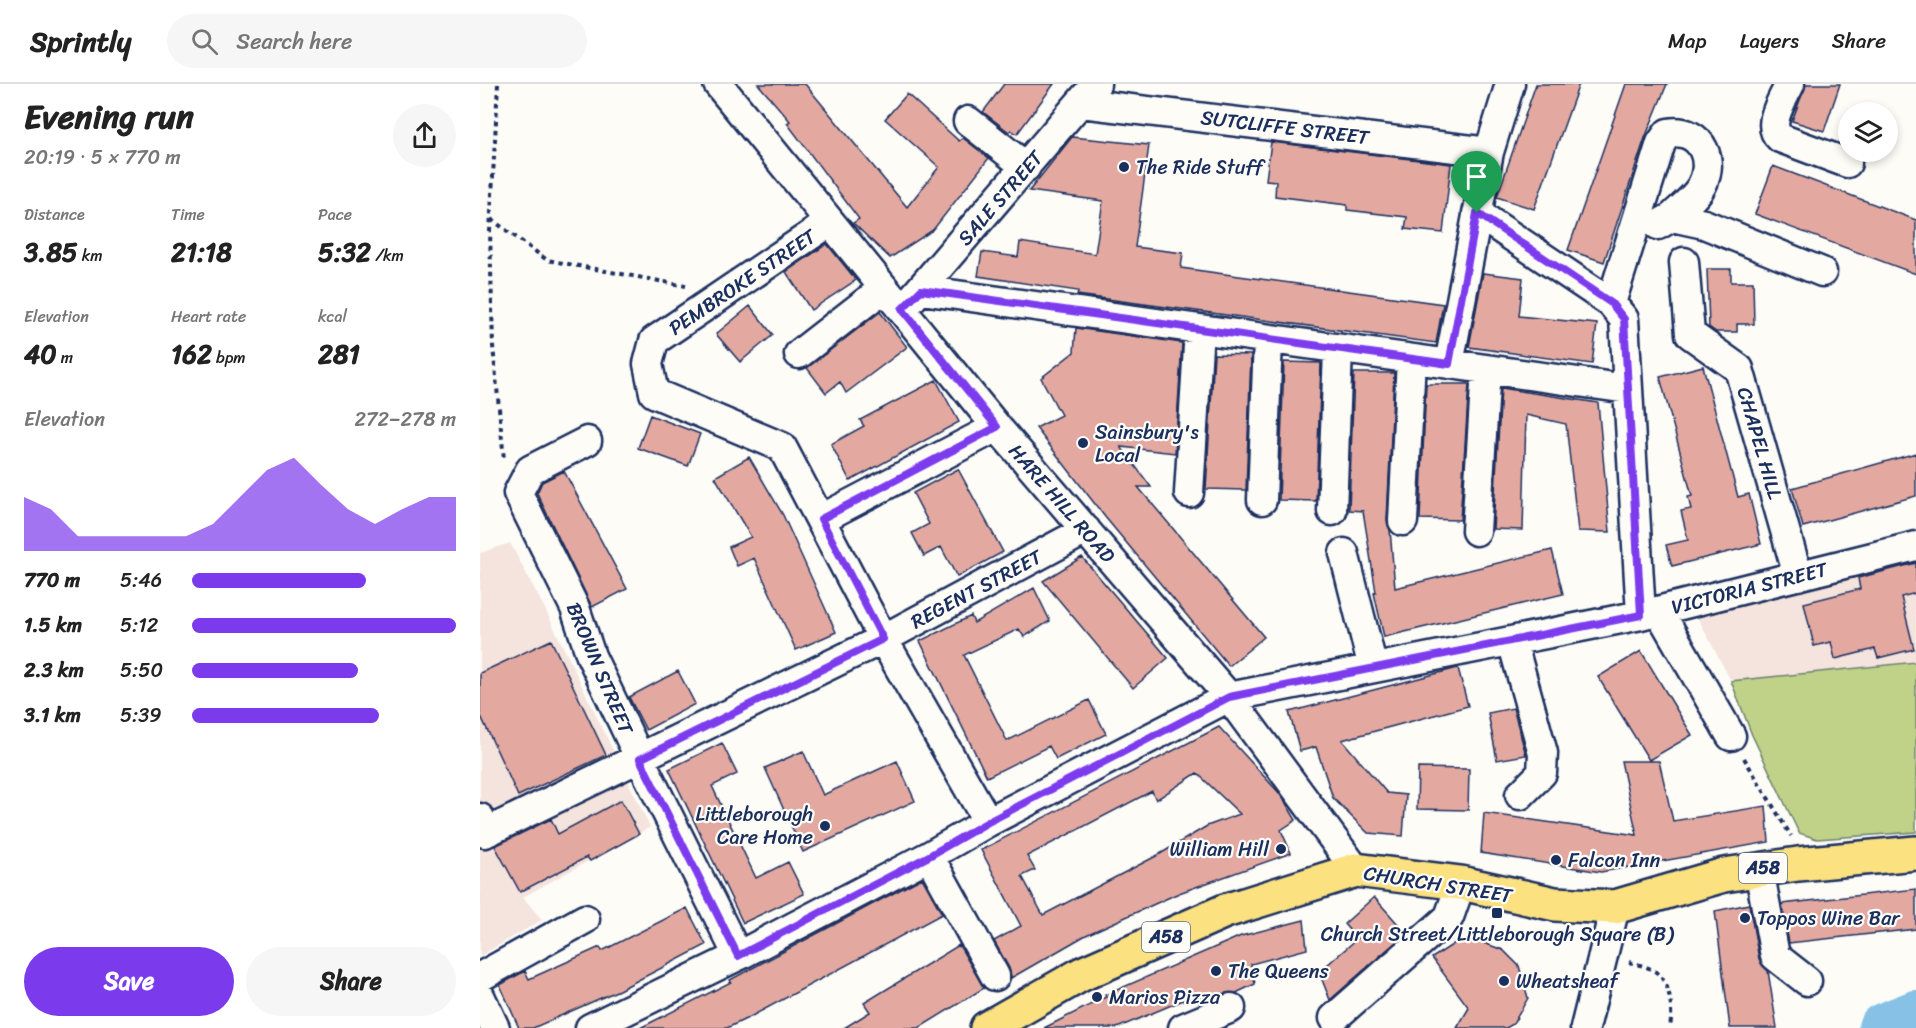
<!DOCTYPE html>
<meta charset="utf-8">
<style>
body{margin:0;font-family:Sriracha,sans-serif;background:#f6f6f6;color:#222;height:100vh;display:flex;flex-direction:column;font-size:22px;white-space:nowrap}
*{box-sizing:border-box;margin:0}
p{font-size:20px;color:#767676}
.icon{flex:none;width:33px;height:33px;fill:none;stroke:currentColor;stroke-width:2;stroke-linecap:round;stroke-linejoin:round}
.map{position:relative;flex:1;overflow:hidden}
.sheet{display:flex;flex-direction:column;background:#fff;width:480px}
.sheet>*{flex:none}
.tools{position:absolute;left:1358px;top:18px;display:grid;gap:12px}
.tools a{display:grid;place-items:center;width:60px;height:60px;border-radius:50%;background:#fff;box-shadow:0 3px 9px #0003;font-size:30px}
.pin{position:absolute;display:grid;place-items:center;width:51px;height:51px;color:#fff;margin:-62px -26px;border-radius:50% 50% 50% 0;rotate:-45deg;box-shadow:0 0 6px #0007}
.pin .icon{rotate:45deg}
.round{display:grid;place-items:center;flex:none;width:63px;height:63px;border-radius:32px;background:#f6f6f6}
.headline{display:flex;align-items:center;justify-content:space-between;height:102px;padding:0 24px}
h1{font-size:33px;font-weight:700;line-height:45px}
.stats{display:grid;grid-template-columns:repeat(3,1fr);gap:9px;height:102px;padding:6px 24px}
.stats div{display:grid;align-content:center}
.stats b{font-size:26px;font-weight:700}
.stats small{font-size:16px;font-weight:400}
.stats p{font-size:16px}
.chart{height:168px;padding:12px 24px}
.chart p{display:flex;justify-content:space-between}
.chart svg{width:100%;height:108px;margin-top:6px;fill:#7c3aed;opacity:.7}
.action{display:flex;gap:12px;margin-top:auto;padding:12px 24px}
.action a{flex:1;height:69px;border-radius:36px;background:#7c3aed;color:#fff;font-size:24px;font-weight:700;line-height:69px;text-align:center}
.action a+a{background:#f6f6f6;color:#222}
ul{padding:0 24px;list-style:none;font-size:20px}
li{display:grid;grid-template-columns:96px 72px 1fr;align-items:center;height:45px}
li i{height:15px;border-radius:8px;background:#7c3aed}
header{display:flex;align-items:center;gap:36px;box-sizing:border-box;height:84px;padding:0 30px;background:#fff;border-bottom:2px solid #e0e0e0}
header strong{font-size:28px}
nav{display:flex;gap:33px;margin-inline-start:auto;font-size:21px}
.search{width:420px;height:54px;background:#f6f6f6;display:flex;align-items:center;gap:15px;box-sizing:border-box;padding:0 21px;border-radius:33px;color:#767676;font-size:22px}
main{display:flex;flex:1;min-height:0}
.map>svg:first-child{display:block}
.built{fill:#f5e3dd}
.green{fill:#bfd287;stroke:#6d8072;stroke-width:1.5}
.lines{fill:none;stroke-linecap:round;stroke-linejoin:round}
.river{stroke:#87c2e6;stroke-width:50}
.building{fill:#e3a9a1;stroke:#1b2f5e;stroke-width:1.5;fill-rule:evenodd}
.minor-casing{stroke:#1b2f5e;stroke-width:33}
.highway-casing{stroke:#1b2f5e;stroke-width:38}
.path{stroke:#1b2f5e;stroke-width:4;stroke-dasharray:4.5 4.5;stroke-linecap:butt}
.minor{stroke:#fdfcf7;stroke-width:28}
.highway{stroke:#fbe180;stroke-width:33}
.route-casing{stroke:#fff;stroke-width:12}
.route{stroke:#7c3aed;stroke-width:8}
.poi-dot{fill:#1b2f5e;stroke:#fdfcf7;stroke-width:2}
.labels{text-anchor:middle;stroke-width:4.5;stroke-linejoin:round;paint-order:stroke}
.shield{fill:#fdfcf7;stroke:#5f6c8c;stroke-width:1.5}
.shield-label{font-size:18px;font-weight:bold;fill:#1b2f5e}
.street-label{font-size:20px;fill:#1b2f5e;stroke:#fdfcf7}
.poi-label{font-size:20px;fill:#1b2f5e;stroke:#fdfcf7;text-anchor:start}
</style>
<header>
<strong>Sprintly</strong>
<div class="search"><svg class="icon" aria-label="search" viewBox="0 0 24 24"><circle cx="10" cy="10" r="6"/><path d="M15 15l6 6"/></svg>Search here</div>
<nav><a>Map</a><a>Layers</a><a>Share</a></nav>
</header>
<main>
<section class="sheet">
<div class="headline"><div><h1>Evening run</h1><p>20:19 · 5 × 770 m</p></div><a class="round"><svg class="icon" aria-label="share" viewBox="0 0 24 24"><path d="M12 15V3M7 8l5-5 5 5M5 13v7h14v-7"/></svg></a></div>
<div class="stats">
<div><p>Distance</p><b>3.85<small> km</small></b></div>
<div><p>Time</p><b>21:18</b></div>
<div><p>Pace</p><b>5:32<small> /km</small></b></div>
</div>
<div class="stats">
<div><p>Elevation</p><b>40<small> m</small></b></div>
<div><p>Heart rate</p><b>162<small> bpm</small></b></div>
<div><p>kcal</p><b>281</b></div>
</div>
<div class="chart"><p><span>Elevation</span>272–278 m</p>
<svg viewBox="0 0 160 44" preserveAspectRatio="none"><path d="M0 44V22L10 27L20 38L30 38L40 38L50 38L60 38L70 33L80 22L90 11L100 6L110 17L120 27L130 33L140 27L150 22L160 22V44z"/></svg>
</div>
<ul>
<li><b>770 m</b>5:46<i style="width:66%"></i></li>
<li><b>1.5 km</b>5:12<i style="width:100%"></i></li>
<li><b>2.3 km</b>5:50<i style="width:63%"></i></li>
<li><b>3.1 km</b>5:39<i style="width:71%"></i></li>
</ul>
<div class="action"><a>Save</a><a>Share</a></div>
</section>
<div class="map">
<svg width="1436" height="944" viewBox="0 0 1436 944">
<rect width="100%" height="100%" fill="#fdfcf7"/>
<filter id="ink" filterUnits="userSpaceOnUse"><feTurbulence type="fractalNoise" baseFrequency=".0167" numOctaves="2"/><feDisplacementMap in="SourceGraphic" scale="12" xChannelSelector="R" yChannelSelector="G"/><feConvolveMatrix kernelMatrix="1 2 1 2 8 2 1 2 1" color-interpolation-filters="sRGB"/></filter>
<g filter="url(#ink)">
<!-- built -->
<path class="built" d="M30 459 64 523 170 743 43 813 62 836 0 872V469Z
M1436 468V578L1251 597 1213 525Z"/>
<!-- green -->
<path class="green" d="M1436 578V748L1337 755 1319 749 1272 651 1251 597Z"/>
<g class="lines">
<!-- river -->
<path class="river" d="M1403 944 1436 931"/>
</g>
<!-- building -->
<path class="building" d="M278 0H325L427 123 459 83 405 35 427 10 479 57 483 54 509 74 453 146 410 174 373 139 379 135 307 39 310 37Z
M524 0H574L537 50 531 46 529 48 503 28Z
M1056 0H1099L1054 125 1017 113Z
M1146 0H1187L1165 54 1124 178 1088 166Z
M1326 0H1360L1344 47 1312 37Z
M592 53 669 61 655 163 703 169 701 184 963 220 956 259 597 211 598 207 498 192 502 168 538 173 540 158 615 170 623 117 549 107Z
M791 58 971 80 963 149 925 145 927 133 867 126V121L795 112 796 97 786 96Z
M1293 82 1436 136V190L1275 130Z
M347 160 376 196 331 226 306 188Z
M1227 185H1251V198H1273L1274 240H1257V248H1236L1229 243Z
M1003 189 1043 194 1039 232 1117 240 1112 280 989 263Z
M270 222 293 251 260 278 236 250Z
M400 228 427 263 366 309 360 298 346 309 327 284Z
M596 244 702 259 695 369 641 363 671 403H658L784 553 749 582 625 433 556 344 581 331 561 294 594 268Z
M734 270 771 271 766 406 726 405Z
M804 278 841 279 836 417 799 416Z
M1223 282 1258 413 1269 410 1281 460 1192 482 1186 461 1208 456 1201 427 1211 425 1208 413 1212 412 1180 293Z
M874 289H914L907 436 910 446 915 504 1072 466 1083 510 904 553 894 509 896 508 883 427 869 426Z
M456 296 479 338 370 397 351 360 384 342 380 336Z
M946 300H989L980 436 940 435Z
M1021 304 1118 319 1130 448 1098 447 1086 340 1046 331 1043 446 1013 445Z
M170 331 220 350 208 382 158 364Z
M1436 369V412L1323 443 1312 404Z
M269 373 303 431 356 548 316 566 274 474 257 482 249 463 271 453 235 393Z
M478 385 523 468 477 493 461 463 444 472 432 449 449 440 433 409Z
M84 387 147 505 112 523 57 409 62 398Z
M602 473 688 574 653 604 563 497Z
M1436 479V509L1421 513 1434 565 1398 574 1395 565 1355 575 1351 558 1334 562 1324 519 1380 505 1378 494Z
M554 504 570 537 544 553 539 545 484 571 527 657 609 616 626 650 576 675 569 662 507 693 440 557 491 532 494 539Z
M71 556 126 671 38 712 0 630V589Z
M1161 567 1212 651 1169 676 1118 593Z
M978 584 988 622 862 656 907 709 926 711 923 752 888 749 853 714 836 663 820 667 809 628Z
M198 587 215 620 166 646 149 613Z
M1033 624 1046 671 1017 676 1008 629Z
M739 643 801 711 816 736 801 746 811 769 699 809 606 851 531 894 529 884 514 857 541 842 501 766ZM717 689 760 730 727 742 680 770 563 831 542 792 555 786 547 772 672 707 676 716Z
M242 659 257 690 232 702 276 794 308 778 324 810 263 839 189 685Z
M323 667 343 711 417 677 435 717 323 768 285 684Z
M1141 677H1179L1193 737 1286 722 1289 758 1121 788 1001 769 1004 729 1157 751Z
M938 684 989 685 988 726 937 725Z
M141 716 159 750 110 777 107 773 40 808 15 762 71 735 78 750Z
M442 794 462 830 270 933 247 944H160L251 898 250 896Z
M1436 805V845L1309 859 1302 820Z
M894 813 926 849 850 916 839 888 877 855 864 840Z
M1269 820 1279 875 1288 887 1297 944H1250L1235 827Z
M207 824 226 861 139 906 53 944H39L20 901 45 887 49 895 120 863 122 867Z
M824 836 827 865 771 880 775 900 756 909H745L720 919 713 912 637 944H564L626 913 625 911 761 852Z
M998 857 1023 866 1039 882 1048 914 1033 940 1026 944H977L989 924 952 874 975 859Z
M479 861 504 904 439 944H364L390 928 384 919Z"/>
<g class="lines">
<defs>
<path id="minor" d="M238 0 517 343 749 613 876 786
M1310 0C1303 15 1285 41 1300 54L1367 79
M601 19 1009 68
M488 37 546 83
M997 129 1131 219 1144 235 1161 531
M350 138 174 257 168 280 174 309 302 363 403 555 508 738
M1178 141 1192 133 1224 140 1342 188
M1204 178 1210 250 1259 285 1318 492
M441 206 1148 305
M430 217 616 0
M1131 219 1181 59 1188 49C1223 43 1237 80 1219 106 1212 116 1200 125 1192 133
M319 270 404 204
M969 280 1009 68 1030 0
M107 357 50 386 38 409 95 524 111 572 160 675 258 872
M709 409 719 245
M782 416 788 255
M852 427 858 266
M341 435 517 343
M923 437 931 275
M996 447 1006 285
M864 469 893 584
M1179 527 1251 652
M1032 557 1063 669 1062 689 1040 711
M0 734 5 749 403 555 606 446
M449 772 515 892
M1279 785 1295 872 1327 897
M0 893 105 835
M0 912 15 944
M854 934 969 833 981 799
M110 944 258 872 449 772 508 738 749 613 1161 531 1436 462
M703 944 751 924
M1105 944 1135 823"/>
<path id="highway" d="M507 944 602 890 745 827 876 786 981 799 1075 820 1135 823 1244 791 1318 780 1436 769"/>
</defs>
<!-- minor casing -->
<use href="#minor" class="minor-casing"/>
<!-- highway casing -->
<use href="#highway" class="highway-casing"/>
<!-- path -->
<path class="path" d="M18 0 10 147 13 262 24 376
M11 135 67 176 206 202
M1264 674 1311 752
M1149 878C1156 880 1166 882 1173 886 1191 896 1193 926 1190 944"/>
<!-- minor -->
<use href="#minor" class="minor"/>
<!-- highway -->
<use href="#highway" class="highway"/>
</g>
</g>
<g class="lines" filter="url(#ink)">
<defs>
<path id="route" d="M997 129 1131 219 1144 235 1161 531 749 613 508 738 449 772 258 872 160 675 403 555 341 435 517 343 422 225 441 206 969 280Z"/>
</defs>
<!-- route casing -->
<use href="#route" class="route-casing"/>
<!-- route -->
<use href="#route" class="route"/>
</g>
<!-- markers -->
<g class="poi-dot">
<circle cx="644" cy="83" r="6"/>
<circle cx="603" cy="359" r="6"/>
<circle cx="345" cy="742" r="6"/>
<circle cx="801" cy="765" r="6"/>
<circle cx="1076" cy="776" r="6"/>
<rect x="1011" y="823" width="12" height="12" rx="3"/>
<circle cx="1265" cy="834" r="6"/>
<circle cx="736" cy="887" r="6"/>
<circle cx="1024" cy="897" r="6"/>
<circle cx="617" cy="913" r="6"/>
</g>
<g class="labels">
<!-- shield labels -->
<g class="shield">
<rect x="1259" y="769" width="48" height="30" rx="4.5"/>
<rect x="662" y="838" width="48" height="30" rx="4.5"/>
</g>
<g class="shield-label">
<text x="1283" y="790">A58</text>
<text x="686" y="859">A58</text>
</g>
<!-- street labels -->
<g class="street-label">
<text transform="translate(805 43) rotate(7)" y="7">SUTCLIFFE STREET</text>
<text transform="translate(520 114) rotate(-49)" y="7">SALE STREET</text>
<text transform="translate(262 198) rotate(-34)" y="7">PEMBROKE STREET</text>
<text transform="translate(1280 359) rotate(74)" y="7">CHAPEL HILL</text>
<text transform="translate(582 419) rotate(49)" y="7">HARE HILL ROAD</text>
<text transform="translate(1269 504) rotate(-14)" y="7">VICTORIA STREET</text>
<text transform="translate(496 505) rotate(-28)" y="7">REGENT STREET</text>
<text transform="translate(120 584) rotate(67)" y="7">BROWN STREET</text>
<text transform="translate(958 800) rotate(9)" y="7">CHURCH STREET</text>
</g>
<!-- poi labels -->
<g class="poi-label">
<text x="656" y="90">The Ride Stuff</text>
<text x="615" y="355">Sainsbury's<tspan x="615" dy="23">Local</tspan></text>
<text x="333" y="737" text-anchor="end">Littleborough<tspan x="333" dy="23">Care Home</tspan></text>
<text x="789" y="772" text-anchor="end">William Hill</text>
<text x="1088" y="783">Falcon Inn</text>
<text x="1277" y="841">Toppos Wine Bar</text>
<text x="1017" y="857" text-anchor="middle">Church Street/Littleborough Square (B)</text>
<text x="748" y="894">The Queens</text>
<text x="1036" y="904">Wheatsheaf</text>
<text x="629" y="920">Marios Pizza</text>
</g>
</g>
</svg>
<div class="tools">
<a><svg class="icon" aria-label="layers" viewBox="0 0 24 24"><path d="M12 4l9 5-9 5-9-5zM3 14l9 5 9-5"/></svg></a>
</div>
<div class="pin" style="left:997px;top:129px;background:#1e9e55"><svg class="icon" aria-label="arrive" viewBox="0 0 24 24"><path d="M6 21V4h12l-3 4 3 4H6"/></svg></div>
</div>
</main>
